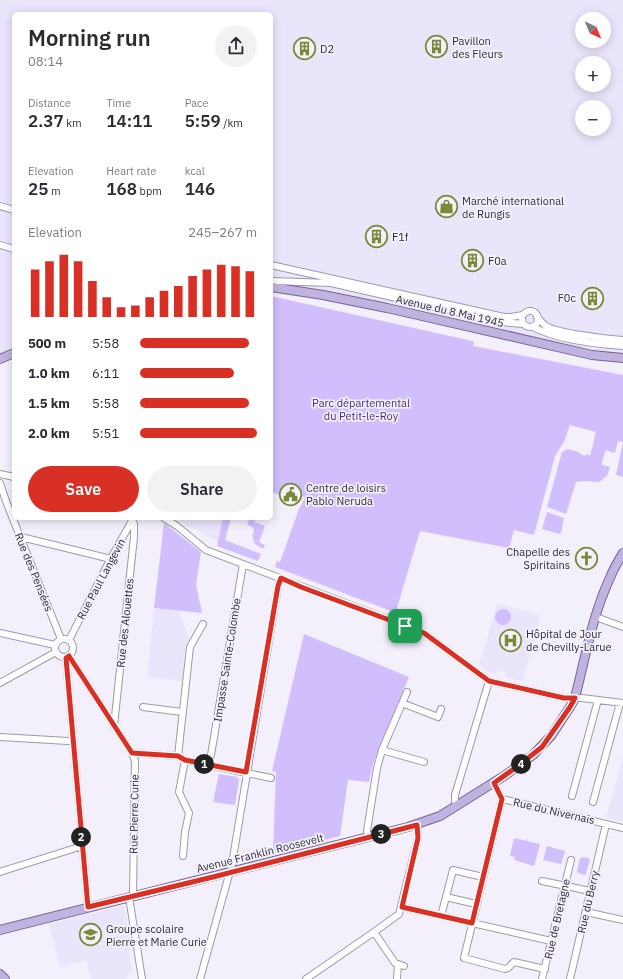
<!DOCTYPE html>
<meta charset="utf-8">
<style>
body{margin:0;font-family:"IBM Plex Sans",sans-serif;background:#f2f2f3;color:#2b2b33;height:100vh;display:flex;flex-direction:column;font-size:15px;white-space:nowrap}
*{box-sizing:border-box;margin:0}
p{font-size:13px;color:#7c7c81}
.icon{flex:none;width:22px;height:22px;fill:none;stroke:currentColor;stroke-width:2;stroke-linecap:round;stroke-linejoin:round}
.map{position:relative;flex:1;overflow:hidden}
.side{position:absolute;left:12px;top:12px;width:261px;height:508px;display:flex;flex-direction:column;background:#fff;border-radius:6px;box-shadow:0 2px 10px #0003}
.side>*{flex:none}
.needle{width:26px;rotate:136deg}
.tools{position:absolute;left:575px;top:12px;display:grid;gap:8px}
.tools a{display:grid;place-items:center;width:36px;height:36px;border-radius:50%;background:#fff;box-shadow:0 2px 10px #0003;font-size:20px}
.pin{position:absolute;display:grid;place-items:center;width:34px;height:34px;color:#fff;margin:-17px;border-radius:8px;box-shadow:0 2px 6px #0006}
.km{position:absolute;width:20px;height:20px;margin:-10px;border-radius:50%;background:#222;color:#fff;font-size:11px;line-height:20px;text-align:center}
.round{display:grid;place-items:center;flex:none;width:42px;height:42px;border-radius:21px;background:#f2f2f3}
.headline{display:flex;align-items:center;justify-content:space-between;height:68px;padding:0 16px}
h1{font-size:22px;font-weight:600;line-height:30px}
.stats{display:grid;grid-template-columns:repeat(3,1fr);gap:6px;height:68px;padding:4px 16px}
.stats div{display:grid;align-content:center}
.stats b{font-size:17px;font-weight:600}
.stats small{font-size:11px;font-weight:400}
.stats p{font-size:11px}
.chart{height:112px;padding:8px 16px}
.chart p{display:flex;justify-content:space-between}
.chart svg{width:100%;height:72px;margin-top:4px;stroke:#d93025;stroke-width:6}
.action{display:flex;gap:8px;margin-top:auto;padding:8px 16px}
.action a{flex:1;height:46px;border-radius:24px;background:#d93025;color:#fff;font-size:16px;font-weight:600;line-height:46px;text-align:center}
.action a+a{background:#f2f2f3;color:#2b2b33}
ul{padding:0 16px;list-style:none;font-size:13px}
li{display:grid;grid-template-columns:64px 48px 1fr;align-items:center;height:30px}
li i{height:10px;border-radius:5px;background:#d93025}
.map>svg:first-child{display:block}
.built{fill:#ebe5fb;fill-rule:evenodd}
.green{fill:#d0befd}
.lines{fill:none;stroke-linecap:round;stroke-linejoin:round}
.minor-casing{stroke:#9e99ac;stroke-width:8}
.major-casing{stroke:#736495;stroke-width:10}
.minor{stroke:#fff;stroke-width:6}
.major{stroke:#c1b3df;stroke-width:8}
.route-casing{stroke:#fff;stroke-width:8}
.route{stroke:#d93025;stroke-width:5}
.labels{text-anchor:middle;stroke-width:3.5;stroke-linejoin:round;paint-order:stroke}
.poi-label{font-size:11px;fill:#2f2d35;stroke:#f3f0fc;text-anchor:start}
.street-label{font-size:11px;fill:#2f2d35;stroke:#f3f0fc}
.park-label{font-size:11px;fill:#482a79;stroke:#f3f0fc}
</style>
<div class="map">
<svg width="623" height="979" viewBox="0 0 623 979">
<rect width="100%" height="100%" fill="#f3f0fc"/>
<!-- built -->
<path class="built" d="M0 0H623V354L597 352 330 292 293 286 271 284V14H14V347L0 353ZM582 19H604V41H582ZM582 63H604V85H582ZM582 107H604V129H582Z
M177 518H223L218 541 206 536 196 529 188 527Z
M497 604 541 615 523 681 505 677 507 673 498 671 496 675 487 671 479 665Z
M154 608 179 611 189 638 185 647 182 681 147 677Z
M623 757V822L606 818Z
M122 906H124L131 946V947L129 948 130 955 129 956 133 971 126 979H91L86 960 60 967 49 924Z"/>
<!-- green -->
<path class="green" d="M271 296 472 341 474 342 473 346 623 375V477L616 475 623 442 618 441 615 453 606 450 602 461V465L610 467 607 476 599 482 584 481 576 482 566 514 547 507 562 452 567 449 578 452 584 456 588 454 590 456 596 432 570 425 564 442 555 456 534 535 514 530 509 548 420 531 396 611H391L275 567 277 561 280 562 299 509 305 498 288 487 282 496 271 492Z
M547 512 564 518 561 533 560 534 542 529Z
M223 518H231L225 540 261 554 258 561 217 546Z
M250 518H257L254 522 265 526 259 542 265 545 263 549 255 544 252 535 254 532 253 528 247 524Z
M164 523 201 552 196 585 202 613 154 608Z
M495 617a8 8 0 1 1 16 0a8 8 0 1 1-16 0Z
M304 634 409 677 373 764 369 782 348 780 340 836 273 853 276 772 272 771Z
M219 774 237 777 239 780 235 805 213 802Z
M514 838 540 844 534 866 514 860 515 857 510 856Z
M547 846 565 851 561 864 543 860Z
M582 857 589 858 590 860 586 873 585 875 578 873 577 871 580 858Z"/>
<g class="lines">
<defs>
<path id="minor" d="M0 206 14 210
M0 245 14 249
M271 265 504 317H511L523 315
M271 281 331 283 501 322 523 324
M522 319a8 8 0 1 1 16 0a8 8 0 1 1-16 0Z
M537 317C540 320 543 324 546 326 557 333 608 339 623 340
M533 327C558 340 594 344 623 346
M0 474 14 477
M0 483 7 504 61 639
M164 518 177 526 206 550 424 633 489 681 564 698H582L623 703
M21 537 107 558H111
M596 617 623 627
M0 633 55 645
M55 648a9 9 0 1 1 18 0a9 9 0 1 1-18 0Z
M69 640 111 558 133 519
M69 656 132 753 135 761 133 896
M66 658 88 907
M0 683 56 652
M402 703 438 717 441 709
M143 707 182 712
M114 726 134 537V524L132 521
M0 737 68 741H73
M382 750 424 762
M132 753 178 756 185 760 271 778
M211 755 243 564
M178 756 190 647 203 624
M494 783 502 799 623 828
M572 796 598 700
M502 799 464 958 505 969 508 968 514 962 545 969
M593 802 620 703
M458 806 455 801V795L489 681
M367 837V831L377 768 382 750 407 692
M183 856 185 832 189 813 179 792 185 760
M0 872 82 846
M542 881 590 891
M129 897 142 979
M446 897 453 870 483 877
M402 907 551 941
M586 912 623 920
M441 916 446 897 476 904
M404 966 395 963 374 932 399 914 418 838 417 825
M200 979 232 864 278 586 281 578
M306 979 374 932
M397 979 398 964
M542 979 571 860
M570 979 606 824"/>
<path id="major" d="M271 287 323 295 387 308 592 355 623 358
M0 359 14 353
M0 930 408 827 440 816 504 776 533 755 551 736 570 707 575 698C585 659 592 617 609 580 613 570 618 561 623 553
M0 974 5 979"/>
</defs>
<!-- minor casing -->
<use href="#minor" class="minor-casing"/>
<!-- major casing -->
<use href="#major" class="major-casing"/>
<!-- minor -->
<use href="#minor" class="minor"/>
<!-- major -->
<use href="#major" class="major"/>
</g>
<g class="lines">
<defs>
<path id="route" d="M281 578 301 587 424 633 489 681 564 698H575L570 707 542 747 518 766 494 783 502 799 472 923 402 907 418 838 417 825 213 877 88 907 66 658 69 656 132 753 178 756 185 760 246 772 278 586Z"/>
</defs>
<!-- route casing -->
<use href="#route" class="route-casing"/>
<!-- route -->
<use href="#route" class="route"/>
</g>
<!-- icons -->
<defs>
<symbol id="building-ring" viewBox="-11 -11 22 22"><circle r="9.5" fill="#f3f0fc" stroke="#7b8836" stroke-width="1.5"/><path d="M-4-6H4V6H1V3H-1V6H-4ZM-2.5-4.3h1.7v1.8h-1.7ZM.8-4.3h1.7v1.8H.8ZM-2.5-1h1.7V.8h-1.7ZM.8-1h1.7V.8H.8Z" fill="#7b8836"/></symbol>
<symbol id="shop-ring" viewBox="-11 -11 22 22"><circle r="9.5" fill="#f3f0fc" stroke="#7b8836" stroke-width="1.5"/><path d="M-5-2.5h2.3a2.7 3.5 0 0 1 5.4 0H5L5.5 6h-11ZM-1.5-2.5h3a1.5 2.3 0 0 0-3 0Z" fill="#7b8836"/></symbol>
<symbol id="civic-ring" viewBox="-11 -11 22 22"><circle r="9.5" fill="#f3f0fc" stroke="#7b8836" stroke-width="1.5"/><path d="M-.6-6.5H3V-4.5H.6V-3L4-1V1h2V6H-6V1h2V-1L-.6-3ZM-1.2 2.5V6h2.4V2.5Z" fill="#7b8836"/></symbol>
<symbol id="church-ring" viewBox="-11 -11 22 22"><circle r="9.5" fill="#f3f0fc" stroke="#7b8836" stroke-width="1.5"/><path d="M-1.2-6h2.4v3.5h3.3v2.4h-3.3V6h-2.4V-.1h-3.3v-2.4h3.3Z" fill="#7b8836"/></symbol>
<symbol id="hospital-ring" viewBox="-11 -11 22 22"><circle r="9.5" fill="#f3f0fc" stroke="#7b8836" stroke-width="1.5"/><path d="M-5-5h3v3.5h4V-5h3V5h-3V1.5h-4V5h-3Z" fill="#7b8836"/></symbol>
<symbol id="school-ring" viewBox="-11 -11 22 22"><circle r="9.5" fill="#f3f0fc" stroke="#7b8836" stroke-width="1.5"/><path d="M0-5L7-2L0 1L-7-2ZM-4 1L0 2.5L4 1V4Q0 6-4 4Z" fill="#7b8836"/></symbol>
</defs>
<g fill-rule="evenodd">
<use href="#building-ring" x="424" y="34" width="25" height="25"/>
<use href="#building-ring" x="292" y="36" width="25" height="25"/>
<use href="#shop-ring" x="434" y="194" width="25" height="25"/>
<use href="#building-ring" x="364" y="224" width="25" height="25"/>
<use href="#building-ring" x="460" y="248" width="25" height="25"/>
<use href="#building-ring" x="580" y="286" width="25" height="25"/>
<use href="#civic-ring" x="278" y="482" width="25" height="25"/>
<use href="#church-ring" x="574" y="546" width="25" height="25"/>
<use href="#hospital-ring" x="498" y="628" width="25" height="25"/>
<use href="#school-ring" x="78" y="922" width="25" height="25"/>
</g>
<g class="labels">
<!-- poi labels -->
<g class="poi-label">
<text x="452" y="45">Pavillon<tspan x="452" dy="13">des Fleurs</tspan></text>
<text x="320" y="53">D2</text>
<text x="462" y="205">Marché international<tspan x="462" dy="13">de Rungis</tspan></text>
<text x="392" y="241">F1f</text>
<text x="488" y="265">F0a</text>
<text x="576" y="302" text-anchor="end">F0c</text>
<text x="306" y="492">Centre de loisirs<tspan x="306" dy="13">Pablo Neruda</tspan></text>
<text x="570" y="556" text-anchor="end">Chapelle des<tspan x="570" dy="13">Spiritains</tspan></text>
<text x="526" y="638">Hôpital de Jour<tspan x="526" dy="13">de Chevilly-Larue</tspan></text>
<text x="106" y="933">Groupe scolaire<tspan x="106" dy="13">Pierre et Marie Curie</tspan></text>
</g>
<!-- street labels -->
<g class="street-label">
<text transform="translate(450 311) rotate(13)" y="4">Avenue du 8 Mai 1945</text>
<text transform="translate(34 572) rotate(68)" y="4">Rue des Pensées</text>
<text transform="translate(101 579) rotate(-62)" y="4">Rue Paul Langevin</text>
<text transform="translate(125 623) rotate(-84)" y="4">Rue des Alouettes</text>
<text transform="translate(227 660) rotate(-81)" y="4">Impasse Sainte-Colombe</text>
<text transform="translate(554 811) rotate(13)" y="4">Rue du Nivernais</text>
<text transform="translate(134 814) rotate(-89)" y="4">Rue Pierre Curie</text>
<text transform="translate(260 853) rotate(-14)" y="4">Avenue Franklin Roosevelt</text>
<text transform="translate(588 902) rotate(-77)" y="4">Rue du Berry</text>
<text transform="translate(557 919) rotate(-77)" y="4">Rue de Bretagne</text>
</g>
<!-- park labels -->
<g class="park-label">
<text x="361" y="407">Parc départemental<tspan x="361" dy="13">du Petit-le-Roy</tspan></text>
</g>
</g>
</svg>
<div class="tools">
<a><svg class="needle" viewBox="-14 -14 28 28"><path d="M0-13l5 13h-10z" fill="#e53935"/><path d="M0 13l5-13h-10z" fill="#7c7c81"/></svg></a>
<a>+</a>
<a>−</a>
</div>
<div class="pin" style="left:405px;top:626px;background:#1e9e55"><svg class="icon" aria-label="arrive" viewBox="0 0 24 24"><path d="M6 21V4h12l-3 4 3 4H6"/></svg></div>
<b class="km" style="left:204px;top:764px">1</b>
<b class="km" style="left:81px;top:837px">2</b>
<b class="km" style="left:381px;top:834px">3</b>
<b class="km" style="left:521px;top:764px">4</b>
<section class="side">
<div class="headline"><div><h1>Morning run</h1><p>08:14</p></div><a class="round"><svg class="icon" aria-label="share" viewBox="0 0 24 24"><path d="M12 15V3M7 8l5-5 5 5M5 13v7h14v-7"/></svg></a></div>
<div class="stats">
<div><p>Distance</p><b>2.37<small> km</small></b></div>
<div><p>Time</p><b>14:11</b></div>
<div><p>Pace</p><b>5:59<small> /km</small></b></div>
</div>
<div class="stats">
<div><p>Elevation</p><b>25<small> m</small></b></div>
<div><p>Heart rate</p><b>168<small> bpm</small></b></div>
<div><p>kcal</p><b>146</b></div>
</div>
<div class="chart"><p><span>Elevation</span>245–267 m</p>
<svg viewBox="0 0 160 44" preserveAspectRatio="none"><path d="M5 44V15M15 44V10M25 44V6M35 44V10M45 44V22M55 44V32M65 44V38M75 44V37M85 44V32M95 44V28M105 44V25M115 44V19M125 44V15M135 44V12M145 44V13M155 44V16"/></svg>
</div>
<ul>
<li><b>500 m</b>5:58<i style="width:93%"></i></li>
<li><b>1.0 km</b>6:11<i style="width:80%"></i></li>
<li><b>1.5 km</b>5:58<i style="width:93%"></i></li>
<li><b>2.0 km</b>5:51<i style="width:100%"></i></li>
</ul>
<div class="action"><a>Save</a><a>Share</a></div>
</section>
</div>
